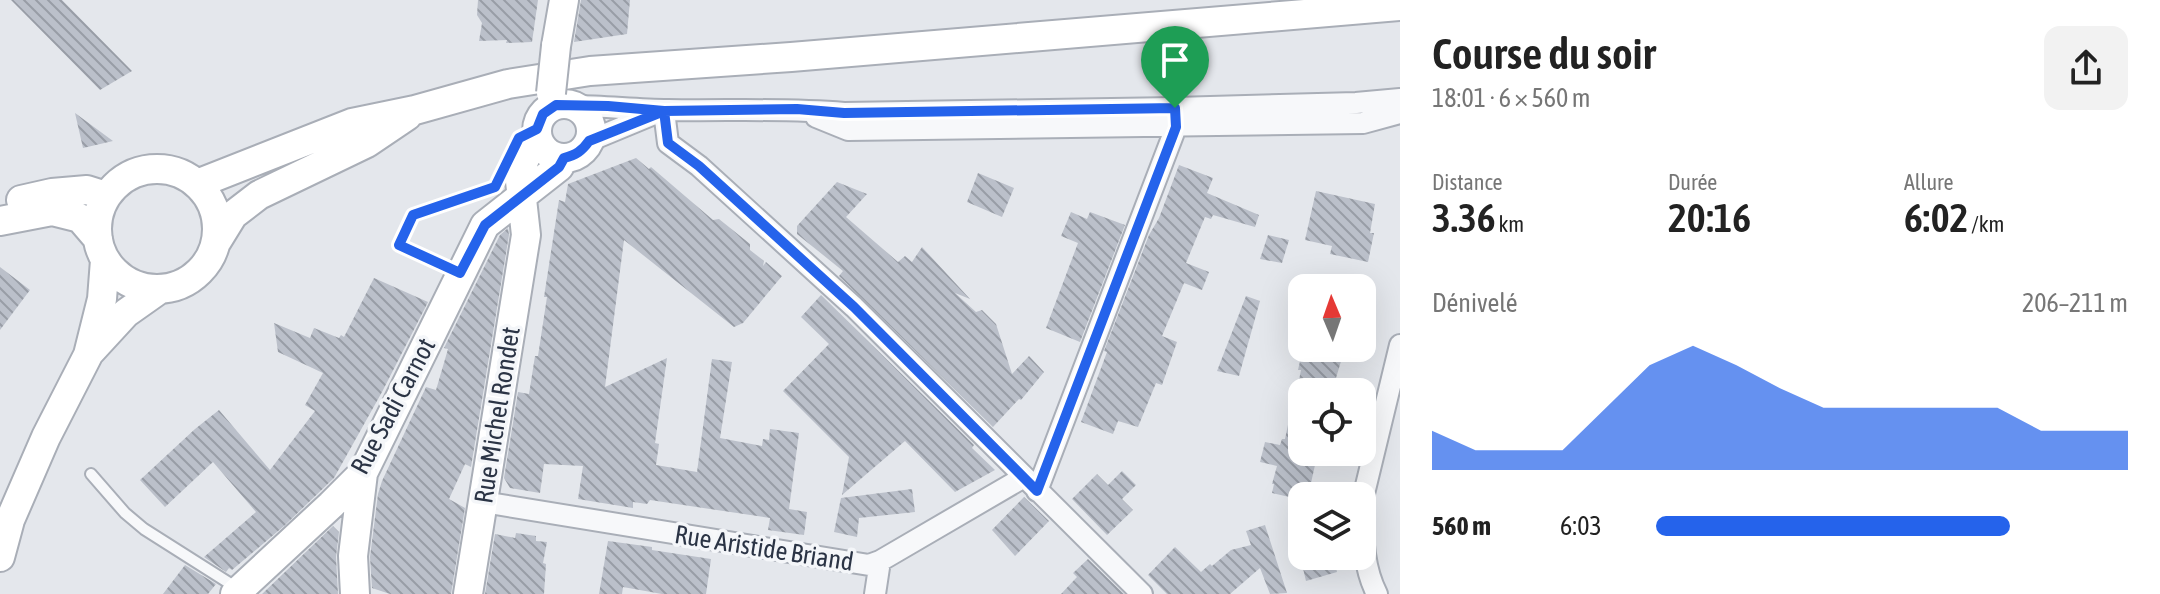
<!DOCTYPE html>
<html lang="fr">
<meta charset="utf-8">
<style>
body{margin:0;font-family:"Asap Condensed",sans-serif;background:#f2f2f2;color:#222;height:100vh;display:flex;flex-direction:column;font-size:30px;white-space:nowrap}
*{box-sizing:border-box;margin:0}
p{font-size:26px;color:#767676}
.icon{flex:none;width:44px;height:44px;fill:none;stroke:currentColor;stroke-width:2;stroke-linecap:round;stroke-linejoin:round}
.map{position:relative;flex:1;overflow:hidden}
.sheet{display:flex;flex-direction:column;background:#fff;width:760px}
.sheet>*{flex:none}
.needle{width:52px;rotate:358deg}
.fabs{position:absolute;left:1288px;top:274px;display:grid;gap:16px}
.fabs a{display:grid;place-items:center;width:88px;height:88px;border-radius:16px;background:#fff;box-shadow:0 8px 32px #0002;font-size:40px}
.pin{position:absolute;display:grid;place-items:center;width:68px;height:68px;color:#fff;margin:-82px -34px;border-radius:50% 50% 50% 0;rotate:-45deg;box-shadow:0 0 8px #0007}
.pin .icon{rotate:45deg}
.round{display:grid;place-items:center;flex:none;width:84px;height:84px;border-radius:16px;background:#f2f2f2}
.head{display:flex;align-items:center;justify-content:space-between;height:136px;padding:0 32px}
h1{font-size:44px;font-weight:600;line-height:60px}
.stats{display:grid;grid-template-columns:repeat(3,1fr);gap:12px;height:136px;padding:8px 32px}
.stats div{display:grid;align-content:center}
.stats b{font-size:40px;font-weight:600}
.stats small{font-size:22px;font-weight:400}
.stats p{font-size:22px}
.chart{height:224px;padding:16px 32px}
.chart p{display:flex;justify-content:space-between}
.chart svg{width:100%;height:144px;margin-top:8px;fill:#2563eb;opacity:.7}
ul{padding:0 32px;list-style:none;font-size:26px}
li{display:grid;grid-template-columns:128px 96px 1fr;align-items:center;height:60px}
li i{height:20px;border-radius:10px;background:#2563eb}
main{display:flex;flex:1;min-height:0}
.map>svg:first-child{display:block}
.building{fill:url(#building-back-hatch)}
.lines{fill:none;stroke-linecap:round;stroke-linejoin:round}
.lane-casing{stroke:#a9aeb7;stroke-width:14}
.street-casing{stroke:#a9aeb7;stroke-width:24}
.secondary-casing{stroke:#a9aeb7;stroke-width:32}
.lane{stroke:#f7f8fa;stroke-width:10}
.street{stroke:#f7f8fa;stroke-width:20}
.secondary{stroke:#fff;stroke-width:28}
.secondary-bridge-casing{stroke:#a9aeb7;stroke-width:32;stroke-linecap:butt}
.secondary-bridge{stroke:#fff;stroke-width:28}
.route-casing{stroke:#fff;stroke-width:16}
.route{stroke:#2563eb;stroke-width:10}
.labels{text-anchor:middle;stroke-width:7;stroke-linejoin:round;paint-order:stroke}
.street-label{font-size:26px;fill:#2b3445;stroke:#f4f6f9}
</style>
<main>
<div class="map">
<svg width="1400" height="594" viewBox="0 0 1400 594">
<defs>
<pattern id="building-back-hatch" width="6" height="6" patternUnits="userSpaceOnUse" patternTransform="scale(2)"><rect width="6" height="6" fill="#bbc0ca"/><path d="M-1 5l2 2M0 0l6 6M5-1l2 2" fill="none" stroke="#989da6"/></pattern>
</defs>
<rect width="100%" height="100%" fill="#e4e7ec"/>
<!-- building -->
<path class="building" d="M11 0H62L132 71 100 90Z
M478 0H538L532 42 506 43 507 40 479 41 482 23 477 15Z
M581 0H630L627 34 574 42Z
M75 113 113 141 83 148Z
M636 158 649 169 651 167 713 220 719 219 750 244V250L764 261 763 266 766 262 782 276 743 323 734 327 624 240 605 387 667 358 655 443 659 444 656 465 697 472 712 359 732 362 720 438 762 446 763 439 769 440 770 429 799 433 789 509 807 512 804 535 768 530 770 518 650 500 647 504 633 502V508L578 499 583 466 544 464 540 493 510 488 504 478 518 392 529 394 535 356H538L547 297H544L559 200 565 202 568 184Z
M1179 165 1213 178 1207 193 1259 215 1255 227 1213 215 1211 219 1205 217 1186 263 1209 272 1202 290 1184 283 1162 336 1177 342 1162 385 1156 383 1138 427 1118 421 1113 434 1081 422 1107 352 1104 351 1149 235 1159 218Z
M978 173 1014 188 1002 217 967 202Z
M837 182 867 194 846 217 898 262 905 256 912 262 922 247 970 299 955 293 976 312 982 310 996 324 1012 374 1029 356 1044 372 1021 400 1019 399 993 427 839 276 843 271 797 234V226Z
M1316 191 1375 204 1370 233H1374L1368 262 1330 254 1332 246 1305 240Z
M1071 212 1087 219 1090 212 1125 225 1080 342 1046 328 1078 243 1061 236Z
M508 228 509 235 471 467 465 464 449 499 465 508 451 594H390L372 588 370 557 378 494 382 481 426 387 436 390 448 349 444 348 500 235Z
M1268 235 1289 240 1282 263 1260 259Z
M0 267 30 290 0 330Z
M374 278 428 302 424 310 382 392 334 478 284 526 232 570 229 568 226 572 204 557 256 512 213 462 165 507 140 480 195 429 219 410 270 470 315 411 305 405 323 373 278 352 274 323 310 338 314 328 339 338 341 335 344 337Z
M821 295 974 445 972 448 995 470 955 492 905 441 842 495 849 457 783 391 829 344 801 317Z
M1246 296 1260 301 1239 376 1217 371Z
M1303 348H1345L1333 388 1299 380 1301 370H1298Z
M1293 401 1302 402V452H1316L1315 456H1317L1309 492H1307L1306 496H1302V500L1272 493 1274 484H1272L1277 466 1260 462 1265 442 1280 445 1282 439H1285Z
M1122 471 1136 485 1122 499 1133 510 1107 535 1072 499 1097 474 1108 485Z
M912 489 915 512 859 518 857 537 834 532 841 498Z
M1024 497 1049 521 1015 556 992 530Z
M1265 525 1287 593 1270 594 1260 568 1230 594H1167L1148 575 1175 547 1201 572 1210 564 1212 566 1231 550 1251 545 1246 531Z
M333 526 339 532 336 557 338 594H262Z
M516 533 536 536V541L547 542 543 563 546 564 544 594H485L495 534 515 538Z
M608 541 652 547V550L711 559 706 594H662L623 587 622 594H599Z
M1300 556H1333L1337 572 1306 581Z
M1088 559 1124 594H1061L1077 577 1073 573Z
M185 565 216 584 208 594H163Z"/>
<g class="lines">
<defs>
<path id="lane" d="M460 273 399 245 413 215 495 187 519 138 537 129
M91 474 125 513 144 529 237 588"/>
<path id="street" d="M575 106C606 106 637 110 668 110 727 111 785 108 844 113L1175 108 1356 103 1400 99
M664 111 668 143 699 166 854 307 1142 594
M816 117 848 130 1363 123 1400 113
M589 141 659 112
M1037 491 1173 135 1176 127V116
M483 502 869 565 880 561 1024 477
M1362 502 1400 345
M1362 512C1363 540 1364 569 1377 594
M875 594 880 561"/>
<path id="secondary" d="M556 46 564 0
M537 131a27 27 0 1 1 54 0a27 27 0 1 1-54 0Z
M97 229a60 60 0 1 1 120 0a60 60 0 1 1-120 0Z
M197 184 352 123 415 110 508 84 590 71 791 57 1400 6
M21 200 52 193 87 190 106 196
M0 221 52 211 80 218 98 239
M217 241 233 215 259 195 367 143 407 116
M91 351 126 313 160 289
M0 557 10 520 46 437 88 355 102 299 105 260
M235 594 331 505 363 473 485 225 559 167 564 158
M355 594 353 556 363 473
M468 594 526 235 519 172 529 150 540 144"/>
</defs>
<!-- lane casing -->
<use href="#lane" class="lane-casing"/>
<!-- street casing -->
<use href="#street" class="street-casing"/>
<!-- secondary casing -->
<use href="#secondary" class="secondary-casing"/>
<!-- lane -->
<use href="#lane" class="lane"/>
<!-- street -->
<use href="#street" class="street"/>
<!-- secondary -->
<use href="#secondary" class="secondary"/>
<defs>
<path id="secondary-bridge" d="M551 93 556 46"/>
</defs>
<!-- secondary-bridge casing -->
<use href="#secondary-bridge" class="secondary-bridge-casing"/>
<!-- secondary-bridge -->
<use href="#secondary-bridge" class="secondary-bridge"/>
</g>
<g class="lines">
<defs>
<path id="route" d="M1175 108 844 113 797 109 664 111 608 106 556 105 543 114 537 129 519 138 495 187 413 215 399 245 460 273 485 225 559 167 564 158C576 155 582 151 589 141L664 111 668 143 699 166 854 307 1037 491 1173 135 1176 127 1175 108"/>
</defs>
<!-- route casing -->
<use href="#route" class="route-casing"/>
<!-- route -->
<use href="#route" class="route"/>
</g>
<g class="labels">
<!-- street labels -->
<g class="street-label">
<text transform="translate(393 406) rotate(-62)" y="9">Rue Sadi Carnot</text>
<text transform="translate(497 415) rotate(-81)" y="9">Rue Michel Rondet</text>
<text transform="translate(764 548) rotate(9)" y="9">Rue Aristide Briand</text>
</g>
</g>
</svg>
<div class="fabs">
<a><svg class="needle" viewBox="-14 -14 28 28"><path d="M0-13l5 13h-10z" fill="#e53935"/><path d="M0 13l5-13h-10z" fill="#767676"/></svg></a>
<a><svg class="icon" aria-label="locate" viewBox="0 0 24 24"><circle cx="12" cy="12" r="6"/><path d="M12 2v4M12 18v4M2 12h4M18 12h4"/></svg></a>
<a><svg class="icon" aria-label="layers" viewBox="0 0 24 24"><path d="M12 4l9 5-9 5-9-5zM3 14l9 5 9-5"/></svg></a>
</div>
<div class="pin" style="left:1175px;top:108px;background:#1e9e55"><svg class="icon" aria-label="arrive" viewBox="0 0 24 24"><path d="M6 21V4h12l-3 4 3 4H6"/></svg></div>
</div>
<section class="sheet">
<div class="head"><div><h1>Course du soir</h1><p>18:01 · 6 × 560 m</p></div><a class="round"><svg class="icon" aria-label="share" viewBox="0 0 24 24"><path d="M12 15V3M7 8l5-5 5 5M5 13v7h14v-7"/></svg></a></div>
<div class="stats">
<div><p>Distance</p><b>3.36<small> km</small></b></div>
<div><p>Durée</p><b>20:16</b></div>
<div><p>Allure</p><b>6:02<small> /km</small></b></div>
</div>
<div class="chart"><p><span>Dénivelé</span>206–211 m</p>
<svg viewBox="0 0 160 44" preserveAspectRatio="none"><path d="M0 44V32L10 38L20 38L30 38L40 25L50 12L60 6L70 12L80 19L90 25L100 25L110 25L120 25L130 25L140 32L150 32L160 32V44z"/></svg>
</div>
<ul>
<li><b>560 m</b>6:03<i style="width:75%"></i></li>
</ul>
</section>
</main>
